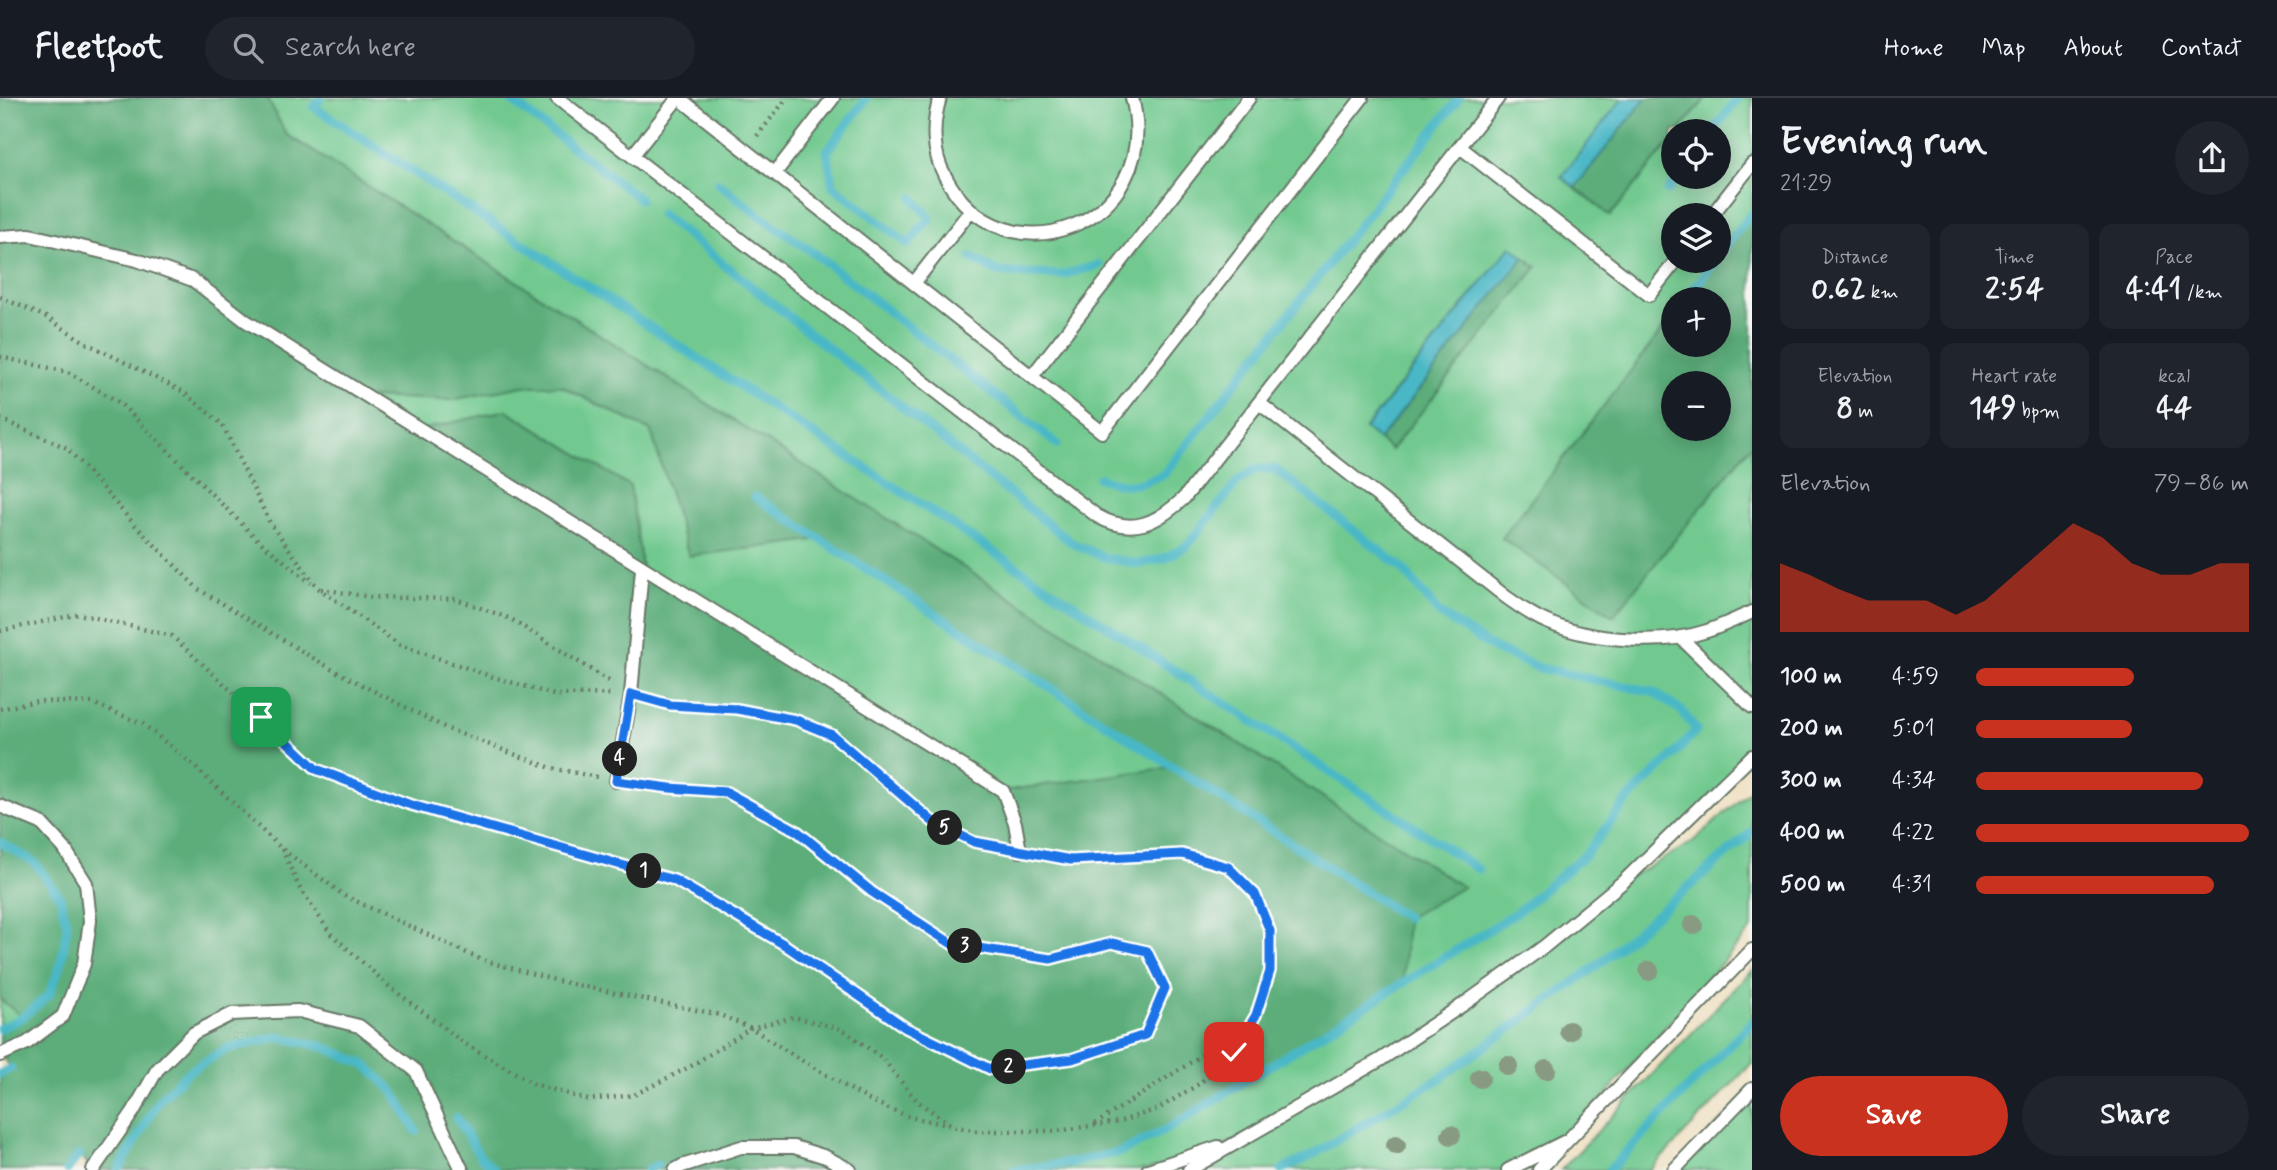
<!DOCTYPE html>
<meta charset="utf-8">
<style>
body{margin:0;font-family:Mynerve,sans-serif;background:#20242c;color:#f1f3f6;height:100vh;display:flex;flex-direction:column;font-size:26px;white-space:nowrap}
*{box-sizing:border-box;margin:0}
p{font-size:23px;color:#9ea1a6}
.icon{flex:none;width:38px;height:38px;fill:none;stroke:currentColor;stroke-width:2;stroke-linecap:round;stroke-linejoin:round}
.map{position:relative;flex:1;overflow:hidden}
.side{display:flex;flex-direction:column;background:#171b24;width:525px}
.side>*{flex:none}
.fabs{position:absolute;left:1661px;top:21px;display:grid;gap:14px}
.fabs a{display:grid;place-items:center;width:70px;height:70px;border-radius:50%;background:#171b24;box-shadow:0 4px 18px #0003;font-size:35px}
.pin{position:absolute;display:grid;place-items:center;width:60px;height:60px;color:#fff;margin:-30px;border-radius:14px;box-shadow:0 4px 10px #0006}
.km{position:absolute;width:35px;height:35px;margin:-18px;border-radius:50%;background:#222;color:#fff;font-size:19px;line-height:35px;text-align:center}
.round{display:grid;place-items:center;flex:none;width:74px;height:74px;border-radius:37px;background:#20242c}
.head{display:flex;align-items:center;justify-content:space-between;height:119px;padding:0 28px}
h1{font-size:38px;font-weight:800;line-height:52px}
.metrics{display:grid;grid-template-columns:repeat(3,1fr);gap:10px;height:119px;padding:7px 28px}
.metrics div{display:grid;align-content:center;border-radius:14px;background:#20242c;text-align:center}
.metrics b{font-size:30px;font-weight:800}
.metrics small{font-size:19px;font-weight:400}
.metrics p{font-size:19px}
.chart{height:196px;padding:14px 28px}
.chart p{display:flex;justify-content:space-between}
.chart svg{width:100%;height:126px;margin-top:7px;fill:#c8321e;opacity:.7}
.cta{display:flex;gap:14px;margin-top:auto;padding:14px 28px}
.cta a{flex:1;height:80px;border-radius:42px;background:#c8321e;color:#fff;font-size:28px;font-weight:800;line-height:80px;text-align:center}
.cta a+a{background:#20242c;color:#f1f3f6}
ul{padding:0 28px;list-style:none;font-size:23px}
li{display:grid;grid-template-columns:112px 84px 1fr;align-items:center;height:52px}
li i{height:18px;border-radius:9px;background:#c8321e}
header{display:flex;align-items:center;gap:42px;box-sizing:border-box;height:98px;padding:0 35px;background:#171b24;border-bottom:2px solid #363941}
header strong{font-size:33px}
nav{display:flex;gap:38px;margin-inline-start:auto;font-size:24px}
.search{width:490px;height:63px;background:#20242c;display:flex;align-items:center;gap:18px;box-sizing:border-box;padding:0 24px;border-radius:38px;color:#9ea1a6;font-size:26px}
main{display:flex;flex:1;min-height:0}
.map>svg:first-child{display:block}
.green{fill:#71c98f;stroke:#488362;stroke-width:2;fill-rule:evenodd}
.forest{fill:#5cad7a;stroke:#3e7557;stroke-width:2;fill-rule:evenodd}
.water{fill:#4ab7c6;stroke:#347a7d;stroke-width:2}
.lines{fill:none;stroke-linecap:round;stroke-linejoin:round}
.stream{stroke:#4ab7c6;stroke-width:9}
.lane-casing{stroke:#687767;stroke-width:16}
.path{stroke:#687767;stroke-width:4.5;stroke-dasharray:2 5;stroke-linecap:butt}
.lane{stroke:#fff;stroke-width:12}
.tree{fill:#899a82}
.route-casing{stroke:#fff;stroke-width:14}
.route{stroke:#1a73e8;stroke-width:9}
</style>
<header>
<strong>Fleetfoot</strong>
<div class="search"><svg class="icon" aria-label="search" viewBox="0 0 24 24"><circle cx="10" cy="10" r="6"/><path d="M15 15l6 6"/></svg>Search here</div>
<nav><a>Home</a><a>Map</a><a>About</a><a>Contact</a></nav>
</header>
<main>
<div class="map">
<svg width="1752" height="1072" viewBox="0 0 1752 1072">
<rect width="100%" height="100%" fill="#f6f6f2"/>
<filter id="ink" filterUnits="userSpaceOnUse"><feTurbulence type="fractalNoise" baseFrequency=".0143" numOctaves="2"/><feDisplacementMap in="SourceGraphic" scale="14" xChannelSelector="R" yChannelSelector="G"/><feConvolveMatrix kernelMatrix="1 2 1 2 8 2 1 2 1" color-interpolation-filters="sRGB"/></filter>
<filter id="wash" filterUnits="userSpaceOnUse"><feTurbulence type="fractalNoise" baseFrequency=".00686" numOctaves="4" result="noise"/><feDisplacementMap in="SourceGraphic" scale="28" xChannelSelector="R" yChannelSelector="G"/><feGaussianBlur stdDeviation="1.57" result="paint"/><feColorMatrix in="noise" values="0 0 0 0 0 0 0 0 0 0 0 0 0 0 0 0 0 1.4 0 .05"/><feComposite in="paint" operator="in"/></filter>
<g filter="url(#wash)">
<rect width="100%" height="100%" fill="#f0e2c6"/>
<!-- green -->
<path class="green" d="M267 0H1623L1561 79 1610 118 1673 41V79H1718V33H1679L1706 0H1752V115L1719 158 1718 117H1673V163H1715L1686 201H1673V218L1503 440 1613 518 1752 346V658L1627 781 1691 745 1752 691V831L1539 1072H1189L1246 1040 1148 1072H1014L1074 1064 1121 1054 1171 1029 1407 820 1463 789 286 36ZM1510 149 1537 169 1391 351 1365 330Z
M523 288H561L651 333 689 458 821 441 1174 669 1003 693 642 471 630 388 507 312 421 332 368 299 451 302Z
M1752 872V965L1650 1072H1561Z
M0 901 23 919 0 931Z
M1752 991V1072H1674Z"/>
<!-- forest -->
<path class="forest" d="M0 0H267L286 36 1463 789 1407 820 1403 885 1171 1029 1121 1054 1074 1064 1014 1072H94L79 1057 67 1072H0V976L10 970 0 956V931L22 919 0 901ZM523 288H562L651 333 689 458 821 441 1173 669 1003 693 642 471 630 388 506 312 421 332 370 299 451 302Z
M1646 0H1706L1679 33H1673V41L1610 118 1575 89Z
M1752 115V346L1613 518 1502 440 1673 218V247H1718V201H1686L1715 163H1718L1719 158ZM1673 285H1718V331H1673Z
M1524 159 1537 169 1391 352 1379 342Z"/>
<!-- water -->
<path class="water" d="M1623 0H1646L1575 89 1561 79Z
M1511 148 1524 159 1379 342 1365 331Z"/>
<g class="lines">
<!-- stream -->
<path class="stream" d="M321 0 314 9 1478 771
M508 0 640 101
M867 0 827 53 833 88 908 146 930 120 913 100
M1713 33 1738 0
M718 85 764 121 813 154 1057 346
M1668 93 1679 79
M661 116 1072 445 1106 460 1139 466 1165 460 1187 448 1238 383 1256 371H1275L1402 470 1440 516 1493 550 1539 570 1653 594 1682 613 1696 632 1678 653 1629 700 1586 756 1516 815 1171 1029 1121 1054 1074 1064 1014 1072
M1718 158 1752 115
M971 159 997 174 1026 176 1062 177 1099 167
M1687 200 1715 163
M1099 380C1130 390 1135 389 1164 376L1459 0
M755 399 1407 820
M0 744 35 765 60 799 67 829 61 866 49 897 23 919 0 931
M0 976 11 970
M456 1019 479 1057 494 1072
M67 1072 79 1057
M119 1072 159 1002 188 974 226 951 278 939 322 948 366 967 393 993 416 1033
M648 1072 657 1067
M1282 1072 1309 1059 1439 981 1598 867 1752 734
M1609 1072 1752 924"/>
</g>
</g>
<g filter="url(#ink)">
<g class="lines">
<defs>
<path id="lane" d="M557 0 1097 418C1132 438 1157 425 1184 400L1498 0
M679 0 1102 334 1362 0
M940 0C932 25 932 55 945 78 1003 189 1165 126 1132 0
M1460 49 1649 197 1676 163
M632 58 678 0
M775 75 833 0
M1712 117 1752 66
M0 139 30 137 137 162 193 182 246 223 1003 693 1015 725 1020 753
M914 185 971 112
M1032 278 1249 0
M1259 305 1506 499C1519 508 1532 518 1547 524 1590 543 1662 548 1707 533 1722 528 1737 521 1752 514
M1680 539 1752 609
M616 683 631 596 642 471
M0 708 41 725 64 750 86 785 90 823 84 866 63 918 27 945 0 957
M1568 1042 1752 852
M93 1072 133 1014 157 972 194 935 232 916 298 913 359 928 416 973 462 1072
M675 1072 682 1068 741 1049H794L826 1059 850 1072
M1148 1072 1218 1049
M1189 1072 1380 962 1464 906 1545 848 1624 783 1752 658
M1508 1072 1568 1042 1539 1072
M1674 1072 1752 991"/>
</defs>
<!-- lane casing -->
<use href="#lane" class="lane-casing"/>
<!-- path -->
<path class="path" d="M757 38 787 0
M0 199 46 219 86 245 182 293 222 326 270 425 318 490 400 547 490 578 554 597 614 596
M0 259 68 274 120 305 259 443 311 485
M0 321 67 350 135 427 198 491 335 573 448 631 551 670 597 679
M321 491 370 499 456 501 511 521 612 585
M0 533 79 516 172 538 316 671 408 706 674 782 785 847 906 930 991 971 1072 961 1145 937 1165 889 1147 853 1112 845 1051 861 952 846 872 794 797 733 726 694 633 686
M650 601 670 607 737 611 796 622 832 637 932 723 974 744 1001 749
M0 611 37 603 92 605 143 626 192 666 282 751 345 798 482 862 558 883 720 917 751 930 796 959 869 1002 910 1019 977 1033H1057L1118 1024 1158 1011 1199 986 1234 954 1256 917 1270 873V833L1255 796 1228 769 1182 756 1071 762 1037 756
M282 751 299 789 331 836 390 889 464 945 534 986 588 1002 634 997 691 968 751 930 794 919 842 931 882 960 917 1003 950 1026
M1095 1026 1247 928"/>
<!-- lane -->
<use href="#lane" class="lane"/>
</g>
<!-- trees -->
<g class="tree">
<circle cx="1693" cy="827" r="10"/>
<circle cx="1649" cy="873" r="10"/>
<circle cx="1569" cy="933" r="10"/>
<circle cx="1508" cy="968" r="10"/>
<circle cx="1546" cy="972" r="10"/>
<circle cx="1480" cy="980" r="10"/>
<circle cx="1451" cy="1037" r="10"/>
<circle cx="1396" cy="1047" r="10"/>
</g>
</g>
<g class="lines" filter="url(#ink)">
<defs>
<path id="route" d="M261 619 316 671 408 706 674 782 785 847 906 930 990 971 1072 961 1145 937 1165 890 1147 853 1112 845 1051 861 952 846 872 794 797 733 726 694 670 690 616 683 631 596 670 607 737 611 796 622 832 637 932 723 974 744 1071 762 1182 756 1228 769 1255 796 1270 833V873L1256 917 1234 954"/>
</defs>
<!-- route casing -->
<use href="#route" class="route-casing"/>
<!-- route -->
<use href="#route" class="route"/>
</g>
</svg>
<div class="fabs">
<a><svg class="icon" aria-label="locate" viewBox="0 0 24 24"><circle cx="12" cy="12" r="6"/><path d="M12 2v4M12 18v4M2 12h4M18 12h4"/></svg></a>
<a><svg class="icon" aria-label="layers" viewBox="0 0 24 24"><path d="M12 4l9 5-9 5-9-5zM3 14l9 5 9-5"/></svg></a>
<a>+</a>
<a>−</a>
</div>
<div class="pin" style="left:261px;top:619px;background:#1e9e55"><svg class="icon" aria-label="arrive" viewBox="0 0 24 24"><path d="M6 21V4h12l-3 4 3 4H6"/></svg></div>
<div class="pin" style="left:1234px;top:954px;background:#d93025"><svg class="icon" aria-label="check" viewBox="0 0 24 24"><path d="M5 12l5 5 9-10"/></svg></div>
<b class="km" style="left:644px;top:773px">1</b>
<b class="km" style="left:1009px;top:969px">2</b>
<b class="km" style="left:965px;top:848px">3</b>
<b class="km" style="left:620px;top:661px">4</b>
<b class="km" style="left:945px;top:730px">5</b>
</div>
<section class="side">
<div class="head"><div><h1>Evening run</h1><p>21:29</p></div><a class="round"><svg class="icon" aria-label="share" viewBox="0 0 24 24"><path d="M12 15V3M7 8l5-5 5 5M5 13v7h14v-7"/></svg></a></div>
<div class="metrics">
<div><p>Distance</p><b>0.62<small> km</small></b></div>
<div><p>Time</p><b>2:54</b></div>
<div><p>Pace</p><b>4:41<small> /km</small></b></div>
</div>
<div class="metrics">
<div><p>Elevation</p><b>8<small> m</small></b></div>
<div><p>Heart rate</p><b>149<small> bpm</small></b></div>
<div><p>kcal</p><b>44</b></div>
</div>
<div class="chart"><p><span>Elevation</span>79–86 m</p>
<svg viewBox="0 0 160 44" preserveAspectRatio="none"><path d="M0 44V20L10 24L20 29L30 33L40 33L50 33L60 38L70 33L80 24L90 15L100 6L110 11L120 20L130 24L140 24L150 20L160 20V44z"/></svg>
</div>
<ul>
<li><b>100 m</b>4:59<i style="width:58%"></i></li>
<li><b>200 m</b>5:01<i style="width:57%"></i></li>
<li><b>300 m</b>4:34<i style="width:83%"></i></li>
<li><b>400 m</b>4:22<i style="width:100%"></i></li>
<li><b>500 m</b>4:31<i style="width:87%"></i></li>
</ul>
<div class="cta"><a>Save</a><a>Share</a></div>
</section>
</main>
